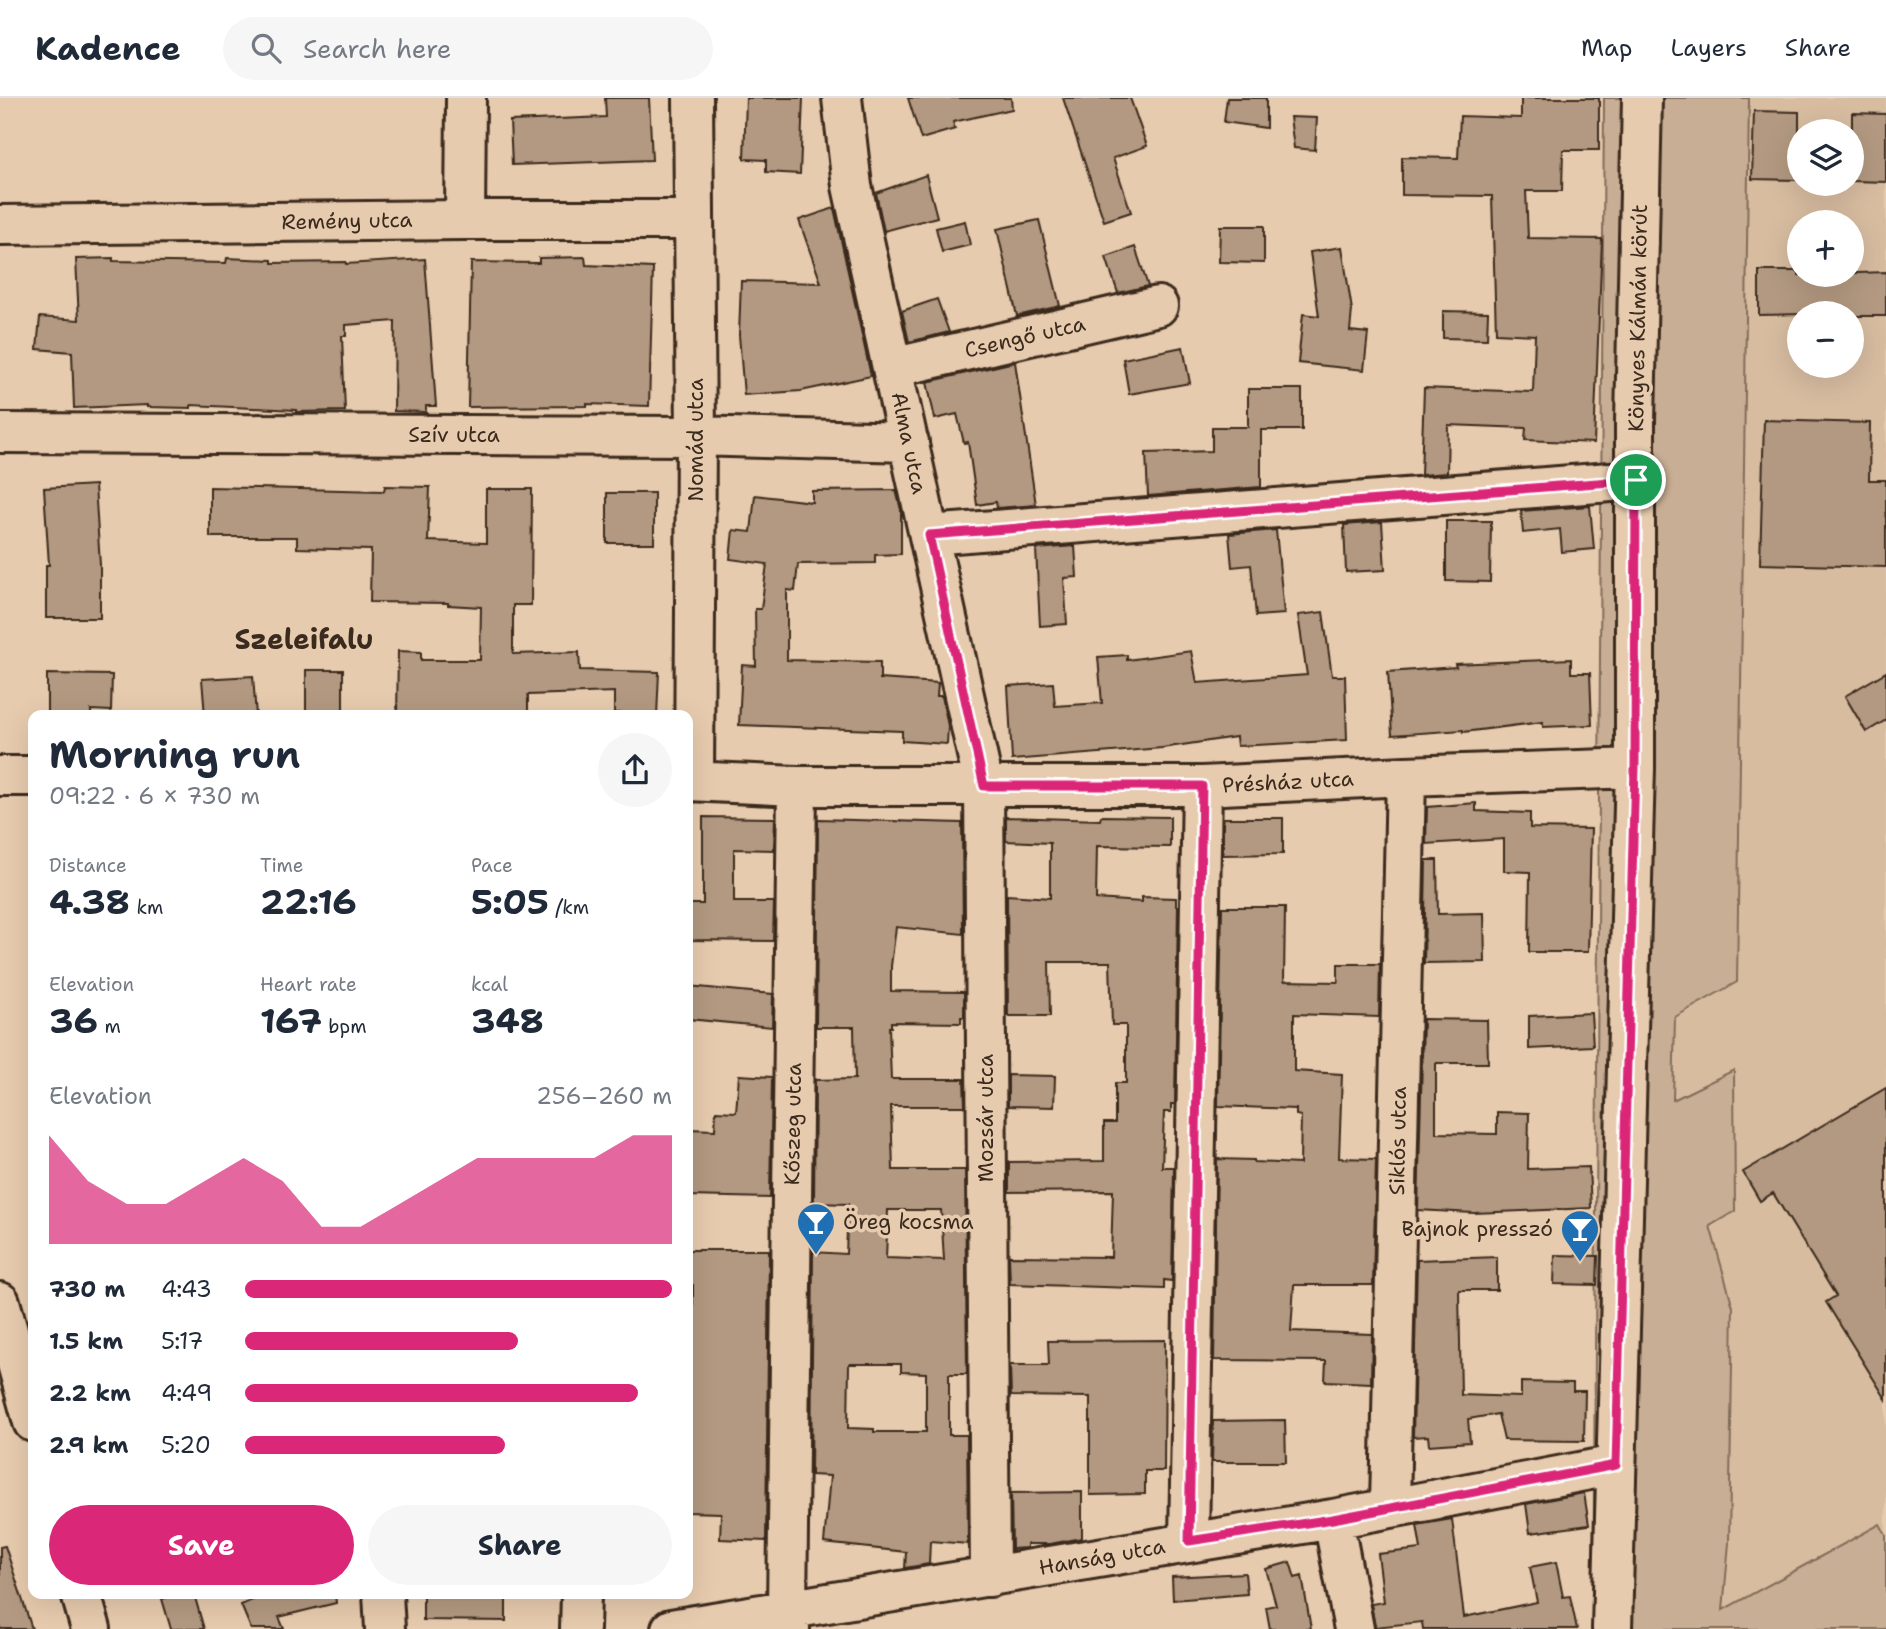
<!DOCTYPE html>
<meta charset="utf-8">
<style>
body{margin:0;font-family:"Shantell Sans",sans-serif;background:#f6f6f7;color:#1f2937;height:100vh;display:flex;flex-direction:column;font-size:26px;white-space:nowrap}
*{box-sizing:border-box;margin:0}
p{font-size:23px;color:#747a83}
.icon{flex:none;width:38px;height:38px;fill:none;stroke:currentColor;stroke-width:2;stroke-linecap:round;stroke-linejoin:round}
.map{position:relative;flex:1;overflow:hidden}
.panel{position:absolute;left:28px;top:612px;width:665px;height:889px;display:flex;flex-direction:column;background:#fff;border-radius:14px;box-shadow:0 7px 28px #0002}
.panel>*{flex:none}
.buttons{position:absolute;left:1787px;top:21px;display:grid;gap:14px}
.buttons a{display:grid;place-items:center;width:77px;height:77px;border-radius:50%;background:#fff;box-shadow:0 7px 28px #0002;font-size:35px}
.pin{position:absolute;display:grid;place-items:center;width:60px;height:60px;color:#fff;margin:-30px;border:4px solid #fff;border-radius:50%;box-shadow:0 2px 7px #0007}
.round{display:grid;place-items:center;flex:none;width:74px;height:74px;border-radius:37px;background:#f6f6f7}
.overview{display:flex;align-items:center;justify-content:space-between;height:119px;padding:0 21px}
h1{font-size:38px;font-weight:700;line-height:52px}
.figures{display:grid;grid-template-columns:repeat(3,1fr);gap:10px;height:119px;padding:7px 21px}
.figures div{display:grid;align-content:center}
.figures b{font-size:35px;font-weight:700}
.figures small{font-size:19px;font-weight:400}
.figures p{font-size:19px}
.chart{height:196px;padding:14px 21px}
.chart p{display:flex;justify-content:space-between}
.chart svg{width:100%;height:126px;margin-top:7px;fill:#db2777;opacity:.7}
.action{display:flex;gap:14px;margin-top:auto;padding:14px 21px}
.action a{flex:1;height:80px;border-radius:42px;background:#db2777;color:#fff;font-size:28px;font-weight:700;line-height:80px;text-align:center}
.action a+a{background:#f6f6f7;color:#1f2937}
ul{padding:0 21px;list-style:none;font-size:23px}
li{display:grid;grid-template-columns:112px 84px 1fr;align-items:center;height:52px}
li i{height:18px;border-radius:9px;background:#db2777}
header{display:flex;align-items:center;gap:42px;box-sizing:border-box;height:98px;padding:0 35px;background:#fff;border-bottom:2px solid #e0e1e3}
header strong{font-size:33px}
nav{display:flex;gap:38px;margin-inline-start:auto;font-size:24px}
.search{width:490px;height:63px;background:#f6f6f7;display:flex;align-items:center;gap:18px;box-sizing:border-box;padding:0 24px;border-radius:38px;color:#747a83;font-size:26px}
.map>svg:first-child{display:block}
.built{fill:#d7bca0;fill-rule:evenodd}
.green{fill:#c8ae94;stroke:#826c59;stroke-width:2}
.building{fill:#b39981;stroke:#3b2a1e;stroke-width:2;fill-rule:evenodd}
.lines{fill:none;stroke-linecap:round;stroke-linejoin:round}
.minor-casing{stroke:#3b2a1e;stroke-width:44}
.minor{stroke:#e7cbae;stroke-width:38}
.route-casing{stroke:#fff;stroke-width:14}
.route{stroke:#db2777;stroke-width:9}
.labels{text-anchor:middle;stroke-width:7;stroke-linejoin:round;paint-order:stroke}
.street-label{font-size:21px;fill:#3b2a1e;stroke:#e7cbae}
.poi-label{font-size:21px;fill:#3b2a1e;stroke:#e7cbae;text-anchor:start}
.district-label{font-size:28px;font-weight:bold;fill:#3b2a1e;stroke:#e7cbae}
</style>
<header>
<strong>Kadence</strong>
<div class="search"><svg class="icon" aria-label="search" viewBox="0 0 24 24"><circle cx="10" cy="10" r="6"/><path d="M15 15l6 6"/></svg>Search here</div>
<nav><a>Map</a><a>Layers</a><a>Share</a></nav>
</header>
<div class="map">
<svg width="1886" height="1531" viewBox="0 0 1886 1531">
<rect width="100%" height="100%" fill="#e7cbae"/>
<filter id="ink" filterUnits="userSpaceOnUse"><feTurbulence type="fractalNoise" baseFrequency=".0143" numOctaves="2"/><feDisplacementMap in="SourceGraphic" scale="14" xChannelSelector="R" yChannelSelector="G"/><feConvolveMatrix kernelMatrix="1 2 1 2 8 2 1 2 1" color-interpolation-filters="sRGB"/></filter>
<g filter="url(#ink)">
<!-- built -->
<path class="built" d="M1749 0H1886V1437L1880 1427 1722 1512 1729 1444 1733 1209 1710 1128 1734 973 1673 1003 1675 919 1737 883ZM1799 33H1852V86H1799ZM1799 124H1852V177H1799ZM1799 215H1852V268H1799Z"/>
<!-- green -->
<path class="green" d="M1604 0H1749L1737 884 1675 919 1673 1002 1734 972 1735 1113 1710 1128 1733 1209 1729 1445 1723 1512 1880 1426 1886 1437V1531H1593Z"/>
<!-- building -->
<path class="building" d="M605 0H649L652 62 512 67 510 23 606 19Z
M746 0H803L800 76 766 74V62L744 61Z
M908 0H1011L1012 11 953 24 955 31 921 41Z
M1063 0H1130L1147 48 1113 60 1131 114 1104 123Z
M1227 0H1266V30L1224 24Z
M1521 0H1599V52H1563L1562 93H1526L1528 140 1602 141 1594 345 1525 342 1526 330 1448 327 1447 375 1421 377 1424 290 1533 294 1535 237 1496 235 1492 98 1402 97V59L1458 60 1460 18 1521 20Z
M1754 13 1799 14V82L1752 81Z
M1852 15 1886 16V84L1852 83Z
M1290 19 1317 20 1315 52 1294 50Z
M926 77 937 119 884 133 876 95Z
M834 110 871 278 801 293 744 297 739 237 741 183 821 185 799 122Z
M1039 122 1060 208 1017 218 997 131Z
M965 123 970 147 942 154 936 130Z
M1220 128H1264V165L1219 164Z
M1135 149 1148 188 1118 195 1106 159Z
M1342 149 1352 212 1350 233 1368 235 1364 272 1298 265 1303 216 1319 218 1310 154Z
M585 159 586 167 653 170 649 308 587 306V308L468 309 471 164 539 165V160Z
M113 160V163L226 165 227 160 272 162V165L346 164V166L425 161 436 308H426V314L394 313 395 223 346 227V238H342L345 313 296 314V312L191 307V310L147 309V307L74 310 72 254 37 251 40 219 79 222 76 161Z
M1759 173H1799V177L1886 174V218H1852V215L1759 217Z
M937 201 949 234 909 244 902 213Z
M1443 213 1488 214 1487 241 1443 240Z
M1183 249 1190 285 1129 296 1123 261Z
M1015 264 1036 407 997 410 996 404 977 407 968 344 964 345 957 316 935 321 927 284Z
M1248 291H1302V332H1261V389L1148 398 1146 355 1212 353V329H1248Z
M1764 322 1870 325 1869 382H1886V469L1760 466Z
M95 387 100 467V520H46V467H49L44 390Z
M385 388 430 389 428 443 486 445V391H532L531 507H513V556L579 554 580 572 659 574 657 618H622V615H614V594L528 597V618H397L398 553 421 554V562H480L481 509 448 507V505L370 504 371 452 297 450V439H210V389L384 393Z
M896 392 901 412V456L875 457V465L798 466 795 493 787 492V562L880 564V581L938 585 937 598H942L948 628 947 646 902 643V633L739 627 742 567 756 568 755 511H761L767 466 730 461 733 432 751 434 755 397 812 404V393Z
M607 395H654V445H607Z
M1590 408 1594 451 1562 454 1560 431 1523 435 1521 413Z
M1446 423H1491L1490 484 1446 483Z
M1382 424 1385 472 1346 474 1344 427Z
M1276 432 1284 516 1256 518 1251 467 1232 469 1229 436Z
M1075 448 1077 479 1064 480 1067 526 1040 528 1036 451Z
M1323 514 1332 578H1345L1347 642 1237 648 1236 639 1162 650 1012 662 1008 588 1053 585 1055 608 1102 605 1098 559 1127 557V562L1191 553 1197 585 1307 577 1298 517Z
M1571 561V575H1590L1592 627 1543 629V624L1463 634V632L1392 637 1388 574 1456 569 1455 566Z
M306 572H343V618H306Z
M1886 574V622L1866 634 1845 598Z
M47 576 112 577 111 613 91 612V618H47Z
M253 578 256 618H205L202 581Z
M1476 705V713L1530 715V730L1591 731 1588 854H1529L1530 774 1504 773V741L1426 746 1427 709Z
M1101 718 1170 719V749L1097 748 1096 801 1142 804V799L1176 800V808H1178L1175 1006H1171V1014H1164L1162 1069H1174L1172 1183 1164 1182V1191L1010 1186 1009 1158 1111 1159 1113 1093 1009 1094V1064L1104 1063V1025H1115V985H1126V927H1112L1110 864H1049L1050 918H1008L1007 797 1050 800V745L1006 743V719L1100 722Z
M703 719 775 720 774 752 734 751V804H774L773 843 688 842V806H703Z
M1223 720H1283V756L1223 757Z
M818 721 962 725 963 836 896 829 891 868V893L964 894V919H961V925L891 924V929H889L891 981H964L965 1008H891L893 1072H965L967 1276H949V1337H967L968 1446 930 1443 929 1466 905 1470 906 1454 824 1445 830 1378 811 1377 813 1154 846 1156 848 1106 814 1105 815 982 855 981 854 929H816ZM888 1112H941L944 1162 886 1160ZM849 1266H901V1274L926 1275V1334H874V1331L848 1330Z
M1426 762H1437L1438 816 1484 815 1485 864 1424 865Z
M1222 809H1285L1284 883 1338 884V866H1380L1379 919 1294 916V973L1342 976 1339 1060 1376 1061 1373 1187H1294L1291 1233 1372 1236 1371 1285 1325 1283 1326 1263 1214 1262 1217 1061 1254 1062V1064L1300 1066 1301 1018 1296 1017V1011L1218 1008Z
M688 888 773 896 772 929 688 921Z
M1591 915 1593 948 1529 951V918Z
M1423 921 1487 922 1488 965H1436V1035L1497 1036V1014L1529 1015 1528 1071 1589 1069 1591 1110 1474 1115 1418 1112Z
M739 977 772 979 770 1100 688 1098V1031L715 1032 716 1013 736 1014Z
M1008 977 1055 978 1054 1009 1008 1008Z
M1886 990V1301L1826 1204 1836 1198 1773 1095 1760 1103 1743 1074Z
M688 1152H769L766 1443 720 1441 721 1415 688 1414V1238H693V1187H688Z
M1555 1157 1598 1158 1597 1187 1554 1186Z
M1497 1159V1192H1459L1461 1297 1521 1299V1284L1573 1285V1293H1585L1584 1343 1504 1342 1498 1316 1468 1321 1470 1344 1429 1347 1428 1338 1413 1339 1417 1162Z
M1165 1242 1164 1373H1145V1396L1090 1397V1299L1011 1298 1010 1267H1049L1048 1243Z
M1285 1322 1286 1364H1212L1213 1323Z
M1082 1394V1440L1050 1446H1027V1450L1012 1451 1011 1395Z
M1584 1395 1589 1427 1530 1435 1526 1406Z
M1452 1421 1464 1519 1537 1504 1530 1469 1556 1464 1563 1499 1570 1498 1577 1531H1423L1422 1524 1375 1529 1371 1506 1384 1504 1378 1456 1421 1451 1417 1427Z
M5 1448 32 1531H0V1449Z
M1290 1464 1295 1480 1302 1478 1311 1531H1270L1266 1509 1276 1507 1266 1471Z
M1245 1475 1247 1496 1173 1502 1172 1479Z
M177 1496H194L204 1531H171L162 1501Z
M266 1496H335L336 1505 279 1519 284 1531H251L241 1507Z
M423 1496H506V1523L423 1522Z"/>
<g class="lines">
<defs>
<path id="minor" d="M693 0 696 338 694 683
M842 0 852 88 984 688 990 1479
M465 122 466 0
M0 127 465 122H694
M892 270 1158 208
M0 335 696 338 909 344
M929 437 1636 382
M0 678H33
M688 683 797 688H1202L1406 678 1635 670
M0 1204 33 1324
M1390 1408 1406 678
M1333 1421 1354 1531
M1189 1443 1202 688
M81 1496 91 1531
M383 1496 385 1531
M580 1531 581 1496
M671 1531 1333 1421 1616 1367
M790 1531 787 1512 797 688
M1612 1531 1635 670V324L1642 0"/>
</defs>
<!-- minor casing -->
<use href="#minor" class="minor-casing"/>
<!-- minor -->
<use href="#minor" class="minor"/>
</g>
</g>
<g class="lines" filter="url(#ink)">
<defs>
<path id="route" d="M1636 382 1635 670 1616 1367 1333 1421 1189 1443 1202 688H984L929 437Z"/>
</defs>
<!-- route casing -->
<use href="#route" class="route-casing"/>
<!-- route -->
<use href="#route" class="route"/>
</g>
<!-- icons -->
<defs>
<symbol id="bar-pin" viewBox="-11 -11 22 30"><path d="M0 17L-7.5 6A9.5 9.5 0 1 1 7.5 6Z" fill="#1f6fb2" stroke="#e7cbae"/><path d="M-6-5H6L.8 .8V4.5H3.5V6h-7V4.5H-.8V.8Z" fill="#fff"/></symbol>
</defs>
<g fill-rule="evenodd">
<use href="#bar-pin" x="794" y="1102" width="44" height="60"/>
<use href="#bar-pin" x="1558" y="1109" width="44" height="60"/>
</g>
<g class="labels">
<!-- street labels -->
<g class="street-label">
<text transform="translate(347 123) rotate(-1)" y="7">Remény utca</text>
<text transform="translate(1638 220) rotate(-89)" y="7">Könyves Kálmán körút</text>
<text transform="translate(1025 239) rotate(-13)" y="7">Csengő utca</text>
<text x="454" y="344">Szív utca</text>
<text transform="translate(696 342) rotate(-90)" y="7">Nomád utca</text>
<text transform="translate(909 345) rotate(78)" y="7">Alma utca</text>
<text transform="translate(1288 684) rotate(-3)" y="7">Présház utca</text>
<text transform="translate(986 1020) rotate(-90)" y="7">Mozsár utca</text>
<text transform="translate(793 1026) rotate(-89)" y="7">Kőszeg utca</text>
<text transform="translate(1398 1043) rotate(-89)" y="7">Siklós utca</text>
<text transform="translate(1102 1459) rotate(-10)" y="7">Hanság utca</text>
</g>
<!-- poi labels -->
<g class="poi-label">
<text x="843" y="1131">Öreg kocsma</text>
<text x="1553" y="1138" text-anchor="end">Bajnok presszó</text>
</g>
<!-- district labels -->
<g class="district-label">
<text x="304" y="551">Szeleifalu</text>
</g>
</g>
</svg>
<div class="buttons">
<a><svg class="icon" aria-label="layers" viewBox="0 0 24 24"><path d="M12 4l9 5-9 5-9-5zM3 14l9 5 9-5"/></svg></a>
<a>+</a>
<a>−</a>
</div>
<div class="pin" style="left:1636px;top:382px;background:#1e9e55"><svg class="icon" aria-label="arrive" viewBox="0 0 24 24"><path d="M6 21V4h12l-3 4 3 4H6"/></svg></div>
<section class="panel">
<div class="overview"><div><h1>Morning run</h1><p>09:22 · 6 × 730 m</p></div><a class="round"><svg class="icon" aria-label="share" viewBox="0 0 24 24"><path d="M12 15V3M7 8l5-5 5 5M5 13v7h14v-7"/></svg></a></div>
<div class="figures">
<div><p>Distance</p><b>4.38<small> km</small></b></div>
<div><p>Time</p><b>22:16</b></div>
<div><p>Pace</p><b>5:05<small> /km</small></b></div>
</div>
<div class="figures">
<div><p>Elevation</p><b>36<small> m</small></b></div>
<div><p>Heart rate</p><b>167<small> bpm</small></b></div>
<div><p>kcal</p><b>348</b></div>
</div>
<div class="chart"><p><span>Elevation</span>256–260 m</p>
<svg viewBox="0 0 160 44" preserveAspectRatio="none"><path d="M0 44V6L10 22L20 30L30 30L40 22L50 14L60 22L70 38L80 38L90 30L100 22L110 14L120 14L130 14L140 14L150 6L160 6V44z"/></svg>
</div>
<ul>
<li><b>730 m</b>4:43<i style="width:100%"></i></li>
<li><b>1.5 km</b>5:17<i style="width:64%"></i></li>
<li><b>2.2 km</b>4:49<i style="width:92%"></i></li>
<li><b>2.9 km</b>5:20<i style="width:61%"></i></li>
</ul>
<div class="action"><a>Save</a><a>Share</a></div>
</section>
</div>
